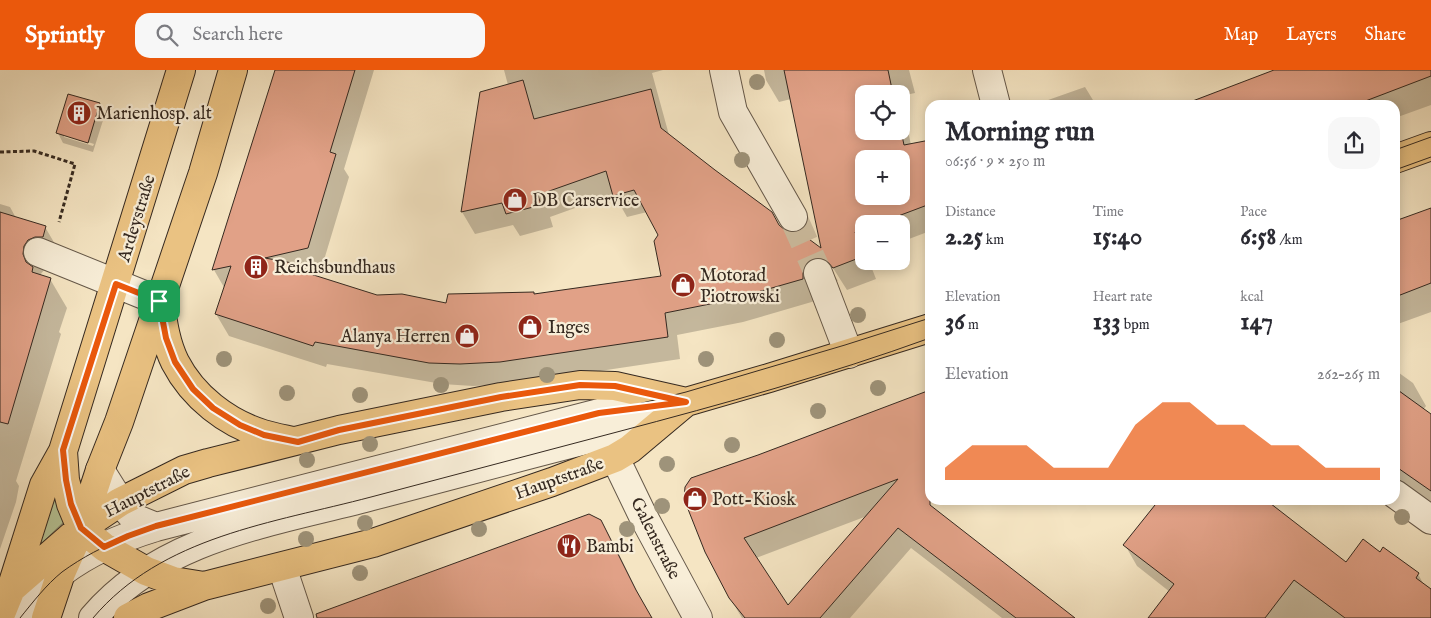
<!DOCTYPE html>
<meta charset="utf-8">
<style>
body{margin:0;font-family:"IM FELL English",serif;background:#f7f7f7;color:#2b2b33;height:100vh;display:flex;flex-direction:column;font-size:19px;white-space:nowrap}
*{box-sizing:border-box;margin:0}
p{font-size:16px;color:#7c7c81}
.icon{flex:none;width:28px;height:28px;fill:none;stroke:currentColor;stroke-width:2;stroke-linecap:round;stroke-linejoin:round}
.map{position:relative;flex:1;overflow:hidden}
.side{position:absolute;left:925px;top:30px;width:475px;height:405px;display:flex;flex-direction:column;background:#fff;border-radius:15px;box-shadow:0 2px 12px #0003}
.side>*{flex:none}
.buttons{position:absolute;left:855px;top:15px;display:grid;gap:10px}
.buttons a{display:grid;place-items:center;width:55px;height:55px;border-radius:10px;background:#fff;box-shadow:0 2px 12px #0003;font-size:25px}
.pin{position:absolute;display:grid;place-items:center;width:42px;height:42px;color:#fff;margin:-21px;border-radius:10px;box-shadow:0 2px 8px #0006}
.round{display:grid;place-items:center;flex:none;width:52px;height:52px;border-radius:15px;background:#f7f7f7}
.summary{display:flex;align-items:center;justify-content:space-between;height:85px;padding:0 20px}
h1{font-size:28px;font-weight:700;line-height:38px}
.stats{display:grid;grid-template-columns:repeat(3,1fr);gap:8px;height:85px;padding:5px 20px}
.stats div{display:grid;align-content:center}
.stats b{font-size:25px;font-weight:700}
.stats small{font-size:14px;font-weight:400}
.stats p{font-size:14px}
.chart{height:140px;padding:10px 20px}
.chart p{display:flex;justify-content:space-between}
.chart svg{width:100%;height:90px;margin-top:5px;fill:#ea580c;opacity:.7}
header{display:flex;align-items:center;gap:30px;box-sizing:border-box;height:70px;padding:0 25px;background:#ea580c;color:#fff}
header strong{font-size:24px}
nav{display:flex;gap:28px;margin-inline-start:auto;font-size:18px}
.search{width:350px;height:45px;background:#f7f7f7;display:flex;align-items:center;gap:12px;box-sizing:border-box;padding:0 18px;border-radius:15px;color:#7c7c81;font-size:19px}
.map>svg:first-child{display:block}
.green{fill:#b7c597;stroke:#76775c}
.shadow{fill:#0003;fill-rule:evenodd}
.building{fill:#e1a187;stroke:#352920;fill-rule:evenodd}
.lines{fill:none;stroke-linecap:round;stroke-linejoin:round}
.minor-tunnel{stroke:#cfbfa2;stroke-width:28;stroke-dasharray:28 14;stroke-linecap:butt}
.minor-casing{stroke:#655849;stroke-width:30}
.major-casing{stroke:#352920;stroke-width:30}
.path{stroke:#352920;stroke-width:3;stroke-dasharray:4 2.5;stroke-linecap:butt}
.minor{stroke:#f8eed8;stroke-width:28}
.major{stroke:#eac282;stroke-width:28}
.tram{stroke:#352920;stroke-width:1}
.tree{fill:#9e937a}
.route-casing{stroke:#fff;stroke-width:10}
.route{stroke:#ea580c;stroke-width:6}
.labels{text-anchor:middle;stroke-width:4.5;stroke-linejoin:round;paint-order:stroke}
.poi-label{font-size:18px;fill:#352920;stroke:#f8eed8;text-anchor:start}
.street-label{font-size:18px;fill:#352920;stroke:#f8eed8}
</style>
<header>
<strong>Sprintly</strong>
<div class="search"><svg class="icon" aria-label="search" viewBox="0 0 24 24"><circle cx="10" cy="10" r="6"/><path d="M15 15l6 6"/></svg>Search here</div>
<nav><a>Map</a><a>Layers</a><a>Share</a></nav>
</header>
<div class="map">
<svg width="1431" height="548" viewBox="0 0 1431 548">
<rect width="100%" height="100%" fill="#f5e5c3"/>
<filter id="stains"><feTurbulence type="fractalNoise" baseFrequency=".004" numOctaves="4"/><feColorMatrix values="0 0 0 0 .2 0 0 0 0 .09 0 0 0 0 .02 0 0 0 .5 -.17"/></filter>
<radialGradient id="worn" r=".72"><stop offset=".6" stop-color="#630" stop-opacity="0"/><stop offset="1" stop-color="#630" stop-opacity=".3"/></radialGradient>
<!-- green -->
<path class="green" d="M54 421 69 447 38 477Z"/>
<!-- shadow -->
<path class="shadow" d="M276 0H374L344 99 349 107 321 200 304 204 377 226 447 235 534 225 663 207 659 165 647 142 627 147 614 124 550 147 553 157 520 166 513 155 475 164 462 142 481 23 508 15 504 0H663L652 3 669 65 784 161 823 181 791 29 779 32 766 10 764 0H909L915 23 901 26V24H864V61H901V28L911 75 930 71V161L901 172V154H864V191H869L876 209 847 220 833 198H830L838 211 835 210 815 231 743 252 677 265 680 289 513 314 473 316 442 314 327 294 326 297 229 266 216 244 225 219 214 200ZM864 89H901V126H864Z
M1278 0H1431V35L1395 48V35H1186Z
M1085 17 1096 35H1034Z
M1175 32 1177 35H1165Z
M99 34 105 44 93 82 63 73 58 63ZM64 64 94 74 93 76 64 67Z
M0 134 10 137 16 148 45 157 62 186 45 199 40 205 50 209 67 238 59 262 61 264 16 411 19 416 16 432 0 479Z
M1431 139V242L1395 255V152Z
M1395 300 1413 313 1426 336 1423 340 1431 346V436L1395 410Z
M930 321V424L919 428 1072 548H1002L911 478 850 548H742L730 528 758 387ZM867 446 788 537 756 488Z
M1098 430H1112L1101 434Z
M1160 430H1264L1346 494 1380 483 1418 504 1424 515 1431 520V548H1149L1170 522 1137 496 1125 475Z
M601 451 616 478 650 548H339Z"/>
<!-- building -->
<path class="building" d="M275 0H355L330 82 336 84 308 178 265 188 303 195 301 201 377 225 402 224 446 233 448 224 534 222V224L661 206 654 171 658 165 634 120 613 126 606 101 538 125 541 135 506 144 502 133 461 142 480 22 523 10 534 49 651 19 661 58 715 100 772 142 779 155 785 160 792 163 798 161 821 178 784 0H888L893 24H864V61H901L904 75 930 70V134L877 154H864V159L855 162 864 186 833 198 827 191 821 188H813L806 194 803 201V209L730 230 665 243 668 267 500 292 460 294 429 293 315 272 313 276 215 244 231 196 212 200ZM864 89H901V126H864Z
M1274 0H1431V6L1355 35H1191L1190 32Z
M68 24 100 33 88 73 56 63Z
M1431 138V213L1395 227V151Z
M0 142 46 156 43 167H35L28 170 24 176 23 184 26 192 33 197 32 202 51 208 8 354 0 352Z
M1395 318 1431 344V421L1395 396Z
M930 320V435L1075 548H1016L898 458 820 548H745L729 528 705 482 684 429 685 417 691 408 758 385ZM898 409 788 535 744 468Z
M1159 430H1266L1346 492 1363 469 1380 482 1383 477 1419 503 1416 508 1431 519V548H1345L1294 510 1265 548H1148L1174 514 1123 475Z
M589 444 601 450 636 520 652 548H317L316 544Z"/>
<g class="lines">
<!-- minor-tunnel -->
<path class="minor-tunnel" d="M793 147 818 203"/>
<defs>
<path id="minor" d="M724 0 733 42 793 147
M987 0 996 35
M38 182 159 231
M818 203 849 284
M615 388 642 444 698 548
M100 400 120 432 134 448 156 457
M1395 424 1431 450
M282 497 299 548
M20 548C33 532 46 515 62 502 90 481 123 467 156 457L599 343 682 332
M93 548C163 465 277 452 376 425 457 404 537 382 618 362L659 343"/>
<path id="major" d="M1395 89 1431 76
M160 233C163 253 166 274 175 292 193 327 227 353 263 364 273 367 284 369 293 371
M63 381 65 410 71 434 81 458 104 477 146 501 173 511 204 516 373 473 552 412 615 388 630 379 686 332 769 308 930 258
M11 519 81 458 120 432 184 400 208 393 339 360 501 327 580 315 615 316 686 332
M0 546 11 519 44 415 63 381 181 0
M46 548 61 503 81 458 100 400 119 352 203 103 233 0
M128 548 149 537 204 516"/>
</defs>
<!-- minor casing -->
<use href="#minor" class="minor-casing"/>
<!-- major casing -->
<use href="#major" class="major-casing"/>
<!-- path -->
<path class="path" d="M0 82 34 81 75 94 59 152"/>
<!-- minor -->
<use href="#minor" class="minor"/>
<!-- major -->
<use href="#major" class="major"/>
<!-- tram -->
<path class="tram" d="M1395 80 1431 67
M1395 100 1431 87
M20 548C33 532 46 515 62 502 103 472 149 458 197 445L686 322 845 275 930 248
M93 548C162 466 273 453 371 427 453 405 535 384 617 362 723 334 828 305 930 268"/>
</g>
<!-- trees -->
<g class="tree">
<circle cx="757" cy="12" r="8"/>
<circle cx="742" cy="90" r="8"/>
<circle cx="858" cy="245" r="8"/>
<circle cx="777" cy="270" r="8"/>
<circle cx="224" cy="289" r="8"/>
<circle cx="706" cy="289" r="8"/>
<circle cx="547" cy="305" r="8"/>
<circle cx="441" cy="315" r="8"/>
<circle cx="878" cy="318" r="8"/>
<circle cx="287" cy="323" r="8"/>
<circle cx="360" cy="325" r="8"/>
<circle cx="818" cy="341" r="8"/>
<circle cx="370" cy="374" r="8"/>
<circle cx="732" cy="375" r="8"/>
<circle cx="307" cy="390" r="8"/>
<circle cx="667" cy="394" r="8"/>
<circle cx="662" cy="436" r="8"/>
<circle cx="1402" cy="447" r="8"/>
<circle cx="365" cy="453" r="8"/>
<circle cx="479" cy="459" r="8"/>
<circle cx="627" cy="459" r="8"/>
<circle cx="306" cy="469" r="8"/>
<circle cx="360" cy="503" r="8"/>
<circle cx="268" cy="536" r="8"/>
</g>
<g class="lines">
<defs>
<path id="route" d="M116 214 159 231 166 268 175 292 193 319 213 338 240 355 264 365 298 372 339 360 501 327 580 315 615 316 686 332 599 343 156 456 128 466 104 477 81 458 71 434 66 410 63 380Z"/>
</defs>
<!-- route casing -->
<use href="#route" class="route-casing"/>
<!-- route -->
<use href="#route" class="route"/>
</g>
<!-- icons -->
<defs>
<symbol id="building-disc" viewBox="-11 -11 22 22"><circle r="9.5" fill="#8f2418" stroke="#f8eed8"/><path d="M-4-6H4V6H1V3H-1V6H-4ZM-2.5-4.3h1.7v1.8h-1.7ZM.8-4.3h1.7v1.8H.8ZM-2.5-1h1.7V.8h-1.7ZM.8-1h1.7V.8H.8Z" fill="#fff"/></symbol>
<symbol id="shop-disc" viewBox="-11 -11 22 22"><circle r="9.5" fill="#8f2418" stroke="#f8eed8"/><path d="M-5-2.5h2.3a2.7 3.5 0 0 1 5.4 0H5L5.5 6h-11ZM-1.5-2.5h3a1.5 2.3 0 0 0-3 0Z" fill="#fff"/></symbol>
<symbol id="restaurant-disc" viewBox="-11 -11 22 22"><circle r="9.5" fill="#8f2418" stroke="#f8eed8"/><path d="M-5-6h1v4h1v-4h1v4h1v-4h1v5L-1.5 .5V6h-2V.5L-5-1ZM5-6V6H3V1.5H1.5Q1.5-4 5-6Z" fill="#fff"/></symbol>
</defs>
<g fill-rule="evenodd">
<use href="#building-disc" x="65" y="29" width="28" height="28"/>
<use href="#shop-disc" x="501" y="116" width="28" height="28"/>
<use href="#building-disc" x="242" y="183" width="28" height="28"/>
<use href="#shop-disc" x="669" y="201" width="28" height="28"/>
<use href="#shop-disc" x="516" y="243" width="28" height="28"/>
<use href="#shop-disc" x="453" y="252" width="28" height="28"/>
<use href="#shop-disc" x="681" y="415" width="28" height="28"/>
<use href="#restaurant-disc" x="555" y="462" width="28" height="28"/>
</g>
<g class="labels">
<!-- poi labels -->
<g class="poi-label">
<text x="96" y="49">Marienhosp. alt</text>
<text x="532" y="136">DB Carservice</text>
<text x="274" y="203">Reichsbundhaus</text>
<text x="700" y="211">Motorad<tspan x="700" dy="21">Piotrowski</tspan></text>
<text x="548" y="263">Inges</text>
<text x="450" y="272" text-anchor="end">Alanya Herren</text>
<text x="712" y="435">Pott-Kiosk</text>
<text x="586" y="482">Bambi</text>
</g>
<!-- street labels -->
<g class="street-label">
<text transform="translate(136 148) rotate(-73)" y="6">Ardeystraße</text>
<text transform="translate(559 408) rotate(-20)" y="6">Hauptstraße</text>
<text transform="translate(147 421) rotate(-27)" y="6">Hauptstraße</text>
<text transform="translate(656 468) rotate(63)" y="6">Galenstraße</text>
</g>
</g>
<rect width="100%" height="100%" filter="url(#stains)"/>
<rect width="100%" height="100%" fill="url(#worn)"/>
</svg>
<div class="buttons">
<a><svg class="icon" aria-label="locate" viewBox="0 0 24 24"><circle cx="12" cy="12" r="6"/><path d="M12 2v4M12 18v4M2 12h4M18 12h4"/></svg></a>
<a>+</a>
<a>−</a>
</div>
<div class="pin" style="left:159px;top:231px;background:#1e9e55"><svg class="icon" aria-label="arrive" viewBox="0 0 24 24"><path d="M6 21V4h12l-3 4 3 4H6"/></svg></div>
<section class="side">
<div class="summary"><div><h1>Morning run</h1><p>06:56 · 9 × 250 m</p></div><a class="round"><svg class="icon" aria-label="share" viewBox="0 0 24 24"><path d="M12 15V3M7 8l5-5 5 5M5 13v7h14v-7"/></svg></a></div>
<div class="stats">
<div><p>Distance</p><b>2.25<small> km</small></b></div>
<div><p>Time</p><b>15:40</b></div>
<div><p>Pace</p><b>6:58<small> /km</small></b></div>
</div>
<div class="stats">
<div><p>Elevation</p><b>36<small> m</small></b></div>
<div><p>Heart rate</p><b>133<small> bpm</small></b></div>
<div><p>kcal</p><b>147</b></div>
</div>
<div class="chart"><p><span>Elevation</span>262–265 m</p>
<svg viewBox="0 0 160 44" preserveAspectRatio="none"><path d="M0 44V38L10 27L20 27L30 27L40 38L50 38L60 38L70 17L80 6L90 6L100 17L110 17L120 27L130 27L140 38L150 38L160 38V44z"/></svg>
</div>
</section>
</div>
